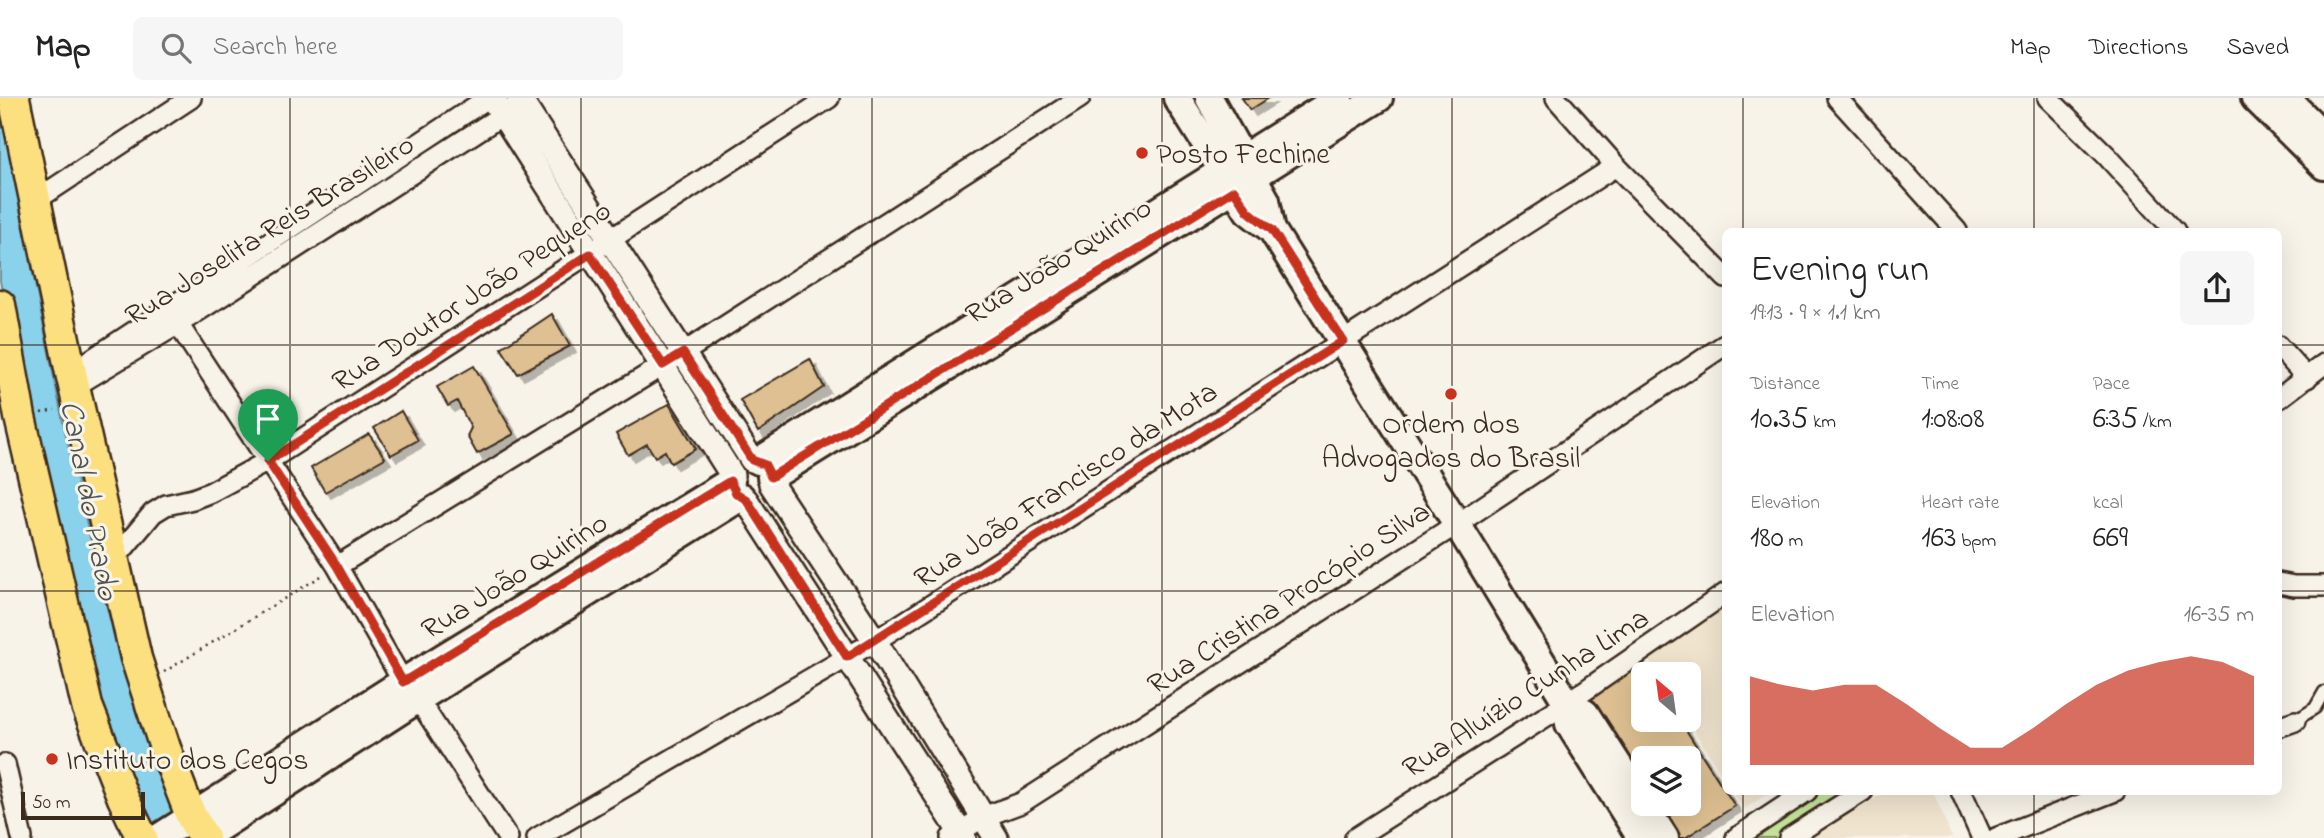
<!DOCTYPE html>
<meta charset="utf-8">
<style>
body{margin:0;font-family:"Indie Flower",sans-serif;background:#f6f6f6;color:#222;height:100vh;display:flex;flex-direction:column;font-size:26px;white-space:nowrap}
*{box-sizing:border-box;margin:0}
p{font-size:23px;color:#767676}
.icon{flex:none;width:38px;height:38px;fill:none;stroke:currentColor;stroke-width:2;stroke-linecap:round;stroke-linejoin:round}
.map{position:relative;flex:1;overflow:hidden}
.details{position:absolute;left:1722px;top:130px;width:560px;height:567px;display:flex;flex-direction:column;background:#fff;border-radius:10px;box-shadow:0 7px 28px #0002}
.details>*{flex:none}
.needle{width:46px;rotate:331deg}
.controls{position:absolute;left:1631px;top:564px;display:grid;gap:14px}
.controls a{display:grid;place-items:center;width:70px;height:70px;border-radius:10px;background:#fff;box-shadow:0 7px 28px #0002;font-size:35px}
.scale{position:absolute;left:21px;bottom:18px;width:124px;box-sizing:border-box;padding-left:7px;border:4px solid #3b2a1e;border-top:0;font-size:19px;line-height:24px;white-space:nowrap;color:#3b2a1e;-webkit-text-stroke:5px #f7f3e8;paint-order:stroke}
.pin{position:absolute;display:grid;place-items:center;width:60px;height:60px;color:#fff;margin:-72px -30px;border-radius:50% 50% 50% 0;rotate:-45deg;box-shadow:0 0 7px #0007}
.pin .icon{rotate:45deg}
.round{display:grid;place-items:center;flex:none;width:74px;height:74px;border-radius:10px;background:#f6f6f6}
.summary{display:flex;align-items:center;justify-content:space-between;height:119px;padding:0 28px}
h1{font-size:38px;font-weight:600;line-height:52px}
.metrics{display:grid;grid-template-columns:repeat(3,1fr);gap:10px;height:119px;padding:7px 28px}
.metrics div{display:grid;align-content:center}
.metrics b{font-size:30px;font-weight:600}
.metrics small{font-size:19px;font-weight:400}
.metrics p{font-size:19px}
.chart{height:196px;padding:14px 28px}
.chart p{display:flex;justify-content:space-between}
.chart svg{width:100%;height:126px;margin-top:7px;fill:#c8321e;opacity:.7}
header{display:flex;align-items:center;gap:42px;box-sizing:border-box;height:98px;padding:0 35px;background:#fff;border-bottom:2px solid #e0e0e0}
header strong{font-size:33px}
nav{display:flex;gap:38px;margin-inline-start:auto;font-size:24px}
.search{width:490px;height:63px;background:#f6f6f6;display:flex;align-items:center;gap:18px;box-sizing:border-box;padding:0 24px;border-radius:10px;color:#767676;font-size:26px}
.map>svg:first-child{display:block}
.built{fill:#f0e4ce}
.green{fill:#c3e199;stroke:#7f865c;stroke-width:2}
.water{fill:#8ad1eb;stroke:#6a8e99;stroke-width:2}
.building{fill:#dec092;stroke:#3b2a1e;stroke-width:2;filter:url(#shadow)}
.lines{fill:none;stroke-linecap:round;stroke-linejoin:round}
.service-casing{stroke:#3b2a1e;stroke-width:15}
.minor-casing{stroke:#3b2a1e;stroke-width:24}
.tertiary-casing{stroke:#3b2a1e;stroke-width:28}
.secondary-casing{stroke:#3b2a1e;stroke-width:32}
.primary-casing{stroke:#3b2a1e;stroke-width:35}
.path{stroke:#3b2a1e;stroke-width:2.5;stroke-dasharray:2 5;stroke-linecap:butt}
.service{stroke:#f7f3e8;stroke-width:10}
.minor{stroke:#f7f3e8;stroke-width:19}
.tertiary{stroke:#f7f3e8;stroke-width:23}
.secondary{stroke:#f7f3e8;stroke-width:26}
.primary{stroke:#fce080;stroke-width:30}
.route-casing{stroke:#fff;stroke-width:14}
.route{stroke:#c8321e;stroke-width:9}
.grid{fill:none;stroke:#3b2a1e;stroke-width:2;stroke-opacity:0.55}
.poi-dot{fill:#c8321e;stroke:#f7f3e8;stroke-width:2.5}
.labels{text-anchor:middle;stroke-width:6;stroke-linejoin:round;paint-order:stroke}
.poi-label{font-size:30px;fill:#3b2a1e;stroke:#f7f3e8;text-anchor:start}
.street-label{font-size:30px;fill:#3b2a1e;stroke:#f7f3e8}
.water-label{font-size:32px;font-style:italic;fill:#4f5451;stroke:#f7f3e8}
</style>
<header>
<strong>Map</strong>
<div class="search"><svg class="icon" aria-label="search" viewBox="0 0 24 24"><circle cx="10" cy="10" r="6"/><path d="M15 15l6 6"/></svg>Search here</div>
<nav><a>Map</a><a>Directions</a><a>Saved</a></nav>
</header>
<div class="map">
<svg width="2324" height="740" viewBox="0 0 2324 740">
<defs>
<filter id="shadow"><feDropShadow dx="6" dy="6" stdDeviation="0" flood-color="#0004"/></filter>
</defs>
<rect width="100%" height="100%" fill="#f7f3e8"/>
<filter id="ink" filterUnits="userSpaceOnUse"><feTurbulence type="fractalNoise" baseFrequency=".0143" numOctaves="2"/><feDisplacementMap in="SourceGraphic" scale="14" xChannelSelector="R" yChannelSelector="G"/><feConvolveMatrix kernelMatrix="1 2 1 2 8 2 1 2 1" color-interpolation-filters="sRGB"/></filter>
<g filter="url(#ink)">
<!-- built -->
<path class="built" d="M1725 504V682L1687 621H1689V576H1657L1648 561Z
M1732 693H1772L1744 711Z
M1887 693H1933L1952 740H1811Z"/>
<!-- green -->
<path class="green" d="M1814 693H1853L1779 740H1743Z"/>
<!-- water -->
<path class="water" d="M0 11 63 324 103 495 136 615 167 697 191 740H152L104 633 18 277 0 183Z"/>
<!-- building -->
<path class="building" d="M1242 0H1269L1250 12Z
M552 216 570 248 518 276 501 250Z
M810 261 824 289 758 334 740 302Z
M474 268 514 336 477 356 467 338 471 330 457 303 448 308 437 289Z
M669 306 696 351 671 365 665 353 655 359 647 346 628 357 616 336Z
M401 313 418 342 391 357 374 330Z
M369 336 385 360 325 394 311 370Z
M1643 565 1650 576H1643V621H1679L1735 708 1685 740H1667L1644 705H1689V660H1643V704L1580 605Z"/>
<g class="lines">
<defs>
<path id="service" d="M2295 623 2315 610 2324 594"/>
<path id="minor" d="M1556 0 1616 68 1726 180
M1837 0 1957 133
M2048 0 2106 57 2175 133
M36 102 191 0
M178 226 337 468 403 584
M2278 248 2307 280
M71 275 488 0
M75 288 178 226 515 9
M2278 301 2324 266
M113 463 153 415 166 407 193 401 211 394 268 363 829 0
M337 468 683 255 1080 0
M2278 485 2294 488H2324
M418 601 508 740
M2278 629 2295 623
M5 666 22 740
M1961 693 1982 740
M537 740 875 543 1616 68
M951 740 983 719 1021 705 1457 426 1726 246
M1355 740 1567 605 1726 495
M1736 740 1807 693
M1789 740 1863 693
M1996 740 2115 693"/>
<path id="tertiary" d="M492 0 732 377
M519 0 752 362
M771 386 875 543 996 740
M746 402 964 740"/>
<path id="secondary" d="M1177 0 1248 113 1272 132 1457 426 1567 605 1569 626 1641 740
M1209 0 1266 102 1272 132
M2255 0 2324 68
M2286 0 2324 38
M759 363 1339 0
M771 379 1379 0
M1567 605 1585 615 1665 740
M158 740 403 584 731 383
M203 740 418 601 741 399"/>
<path id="primary" d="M14 0 71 275 136 560 165 650 191 718 204 740
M0 207 20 319 87 608 123 700 142 740"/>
</defs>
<!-- service casing -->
<use href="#service" class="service-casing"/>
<!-- minor casing -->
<use href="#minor" class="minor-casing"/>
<!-- tertiary casing -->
<use href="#tertiary" class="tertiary-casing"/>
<!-- secondary casing -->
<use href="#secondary" class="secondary-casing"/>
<!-- primary casing -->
<use href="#primary" class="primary-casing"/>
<!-- path -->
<path class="path" d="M41 315 55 312
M164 574 323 477"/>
<!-- service -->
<use href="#service" class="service"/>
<!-- minor -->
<use href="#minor" class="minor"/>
<!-- tertiary -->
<use href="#tertiary" class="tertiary"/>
<!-- secondary -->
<use href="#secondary" class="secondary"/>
<!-- primary -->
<use href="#primary" class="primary"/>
</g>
</g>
<g class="lines" filter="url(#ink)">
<defs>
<path id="route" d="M1234 92 1248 113 1272 132 1343 243 847 559 747 402 736 395 730 383 403 584 337 468 268 363 590 156 663 267 683 255 752 362 765 367 771 379Z"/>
</defs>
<!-- route casing -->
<use href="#route" class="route-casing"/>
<!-- route -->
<use href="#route" class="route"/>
</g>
<!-- grid -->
<path class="grid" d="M290 0V740M581 0V740M872 0V740M1162 0V740M1452 0V740M1743 0V133M2034 0V133M0 247H1726M2278 247H2324M0 493H1726M2278 493H2324M1743 693V740M2034 693V740"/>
<!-- markers -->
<g class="poi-dot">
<circle cx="1142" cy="55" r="7"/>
<circle cx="1451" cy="296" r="7"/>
<circle cx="52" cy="661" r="7"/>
</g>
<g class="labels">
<!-- poi labels -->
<g class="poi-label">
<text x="1156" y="65">Posto Fechine</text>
<text x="1451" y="335" text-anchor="middle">Ordem dos<tspan x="1451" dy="34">Advogados do Brasil</tspan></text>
<text x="66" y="671">Instituto dos Cegos</text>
</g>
<!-- street labels -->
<g class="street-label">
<text transform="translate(269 131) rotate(-32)" y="10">Rua Joselita Reis Brasileiro</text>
<text transform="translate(1058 162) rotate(-32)" y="10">Rua João Quirino</text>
<text transform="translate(471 197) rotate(-33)" y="10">Rua Doutor João Pequeno</text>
<text transform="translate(1065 386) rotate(-33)" y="10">Rua João Francisco da Mota</text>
<text transform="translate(514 477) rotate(-32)" y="10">Rua João Quirino</text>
<text transform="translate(1288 499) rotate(-33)" y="10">Rua Cristina Procópio Silva</text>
<text transform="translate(1525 594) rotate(-33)" y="10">Rua Aluízio Cunha Lima</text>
</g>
<!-- water labels -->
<g class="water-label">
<text transform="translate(91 402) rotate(79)" y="11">Canal do Prado</text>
</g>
</g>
</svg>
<div class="controls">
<a><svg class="needle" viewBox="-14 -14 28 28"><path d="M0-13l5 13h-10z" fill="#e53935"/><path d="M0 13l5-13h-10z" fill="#767676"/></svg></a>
<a><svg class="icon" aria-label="layers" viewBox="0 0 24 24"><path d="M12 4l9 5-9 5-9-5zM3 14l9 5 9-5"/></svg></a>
</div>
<div class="scale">50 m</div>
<div class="pin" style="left:268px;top:363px;background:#1e9e55"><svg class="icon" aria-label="arrive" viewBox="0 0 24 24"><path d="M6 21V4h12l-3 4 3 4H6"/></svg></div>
<section class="details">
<div class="summary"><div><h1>Evening run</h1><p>19:13 · 9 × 1.1 km</p></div><a class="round"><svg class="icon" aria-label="share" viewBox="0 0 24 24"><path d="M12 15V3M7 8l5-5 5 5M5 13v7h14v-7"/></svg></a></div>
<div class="metrics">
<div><p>Distance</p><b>10.35<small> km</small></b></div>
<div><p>Time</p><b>1:08:08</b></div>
<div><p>Pace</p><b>6:35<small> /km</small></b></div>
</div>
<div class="metrics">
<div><p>Elevation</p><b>180<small> m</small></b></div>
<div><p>Heart rate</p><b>163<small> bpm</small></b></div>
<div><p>kcal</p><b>669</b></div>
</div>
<div class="chart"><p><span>Elevation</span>16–35 m</p>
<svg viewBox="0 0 160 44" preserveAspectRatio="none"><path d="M0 44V13L10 16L20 18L30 16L40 16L50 23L60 31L70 38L80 38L90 31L100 23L110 16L120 11L130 8L140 6L150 8L160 13V44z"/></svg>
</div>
</section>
</div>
